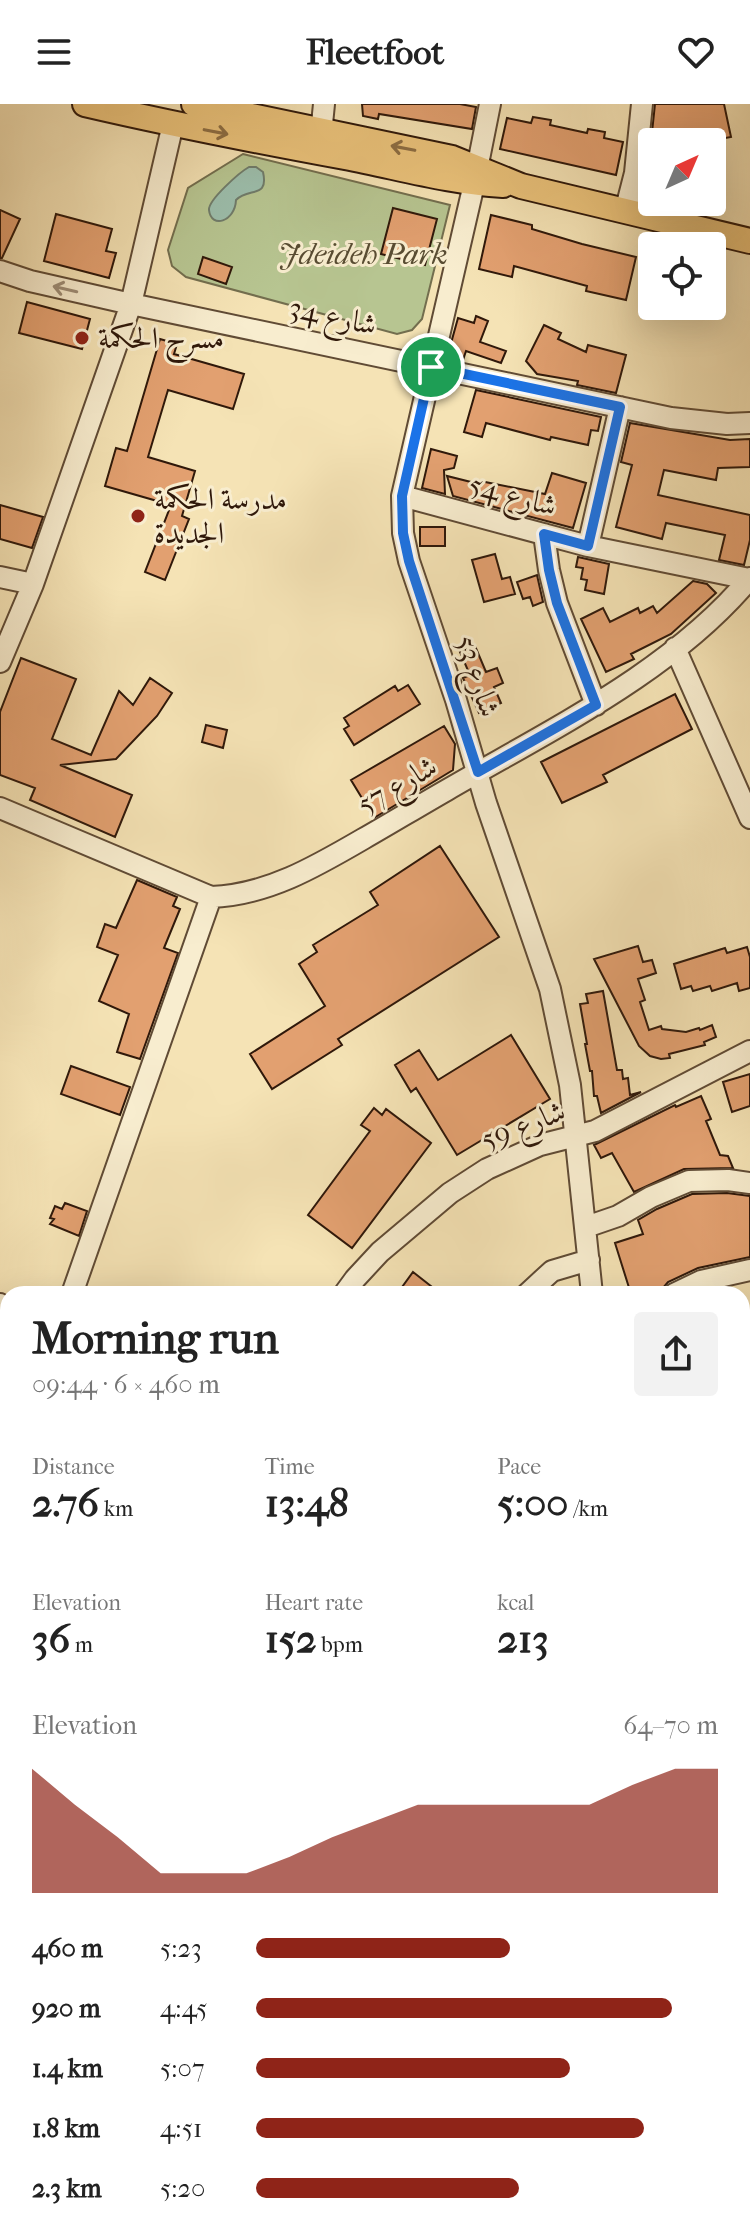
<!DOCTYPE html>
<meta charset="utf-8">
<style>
body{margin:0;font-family:"IM FELL French Canon",Amiri,serif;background:#f2f2f2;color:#222;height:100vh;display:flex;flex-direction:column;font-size:30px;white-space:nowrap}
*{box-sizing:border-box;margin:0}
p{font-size:26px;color:#767676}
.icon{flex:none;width:44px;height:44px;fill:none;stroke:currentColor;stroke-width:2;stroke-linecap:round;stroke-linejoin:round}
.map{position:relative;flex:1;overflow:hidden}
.drawer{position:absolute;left:0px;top:1182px;width:750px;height:948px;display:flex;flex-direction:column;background:#fff;border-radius:24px 24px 0 0;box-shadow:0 8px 32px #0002}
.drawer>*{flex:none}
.needle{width:52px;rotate:44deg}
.controls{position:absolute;left:638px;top:24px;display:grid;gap:16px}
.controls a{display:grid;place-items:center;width:88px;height:88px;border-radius:8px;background:#fff;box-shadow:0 8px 32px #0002;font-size:40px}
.pin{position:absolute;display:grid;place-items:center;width:68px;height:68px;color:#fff;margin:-34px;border:4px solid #fff;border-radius:50%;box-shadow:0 2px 8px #0007}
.round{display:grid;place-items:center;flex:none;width:84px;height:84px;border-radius:8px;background:#f2f2f2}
.head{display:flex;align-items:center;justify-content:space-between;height:136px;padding:0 32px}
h1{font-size:44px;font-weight:700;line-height:60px}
.stats{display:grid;grid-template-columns:repeat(3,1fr);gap:12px;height:136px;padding:8px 32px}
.stats div{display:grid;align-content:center}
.stats b{font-size:40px;font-weight:700}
.stats small{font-size:22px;font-weight:400}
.stats p{font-size:22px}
.chart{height:224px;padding:16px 32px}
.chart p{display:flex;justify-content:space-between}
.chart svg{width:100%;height:144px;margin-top:8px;fill:#8f2418;opacity:.7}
ul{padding:0 32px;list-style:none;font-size:26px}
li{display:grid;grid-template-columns:128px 96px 1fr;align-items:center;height:60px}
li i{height:20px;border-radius:10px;background:#8f2418}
header{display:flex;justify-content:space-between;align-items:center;height:104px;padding:0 32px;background:#fff;font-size:36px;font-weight:700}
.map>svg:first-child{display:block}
.green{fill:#b7c591;stroke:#736e4e;stroke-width:2}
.water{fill:#9cbeac;stroke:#707c6b;stroke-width:2}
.building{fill:#e2a070;stroke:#2f180a;stroke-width:2}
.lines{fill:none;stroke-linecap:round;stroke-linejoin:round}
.minor-casing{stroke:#604b35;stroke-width:24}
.major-casing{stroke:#2f180a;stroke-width:28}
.minor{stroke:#f8edcf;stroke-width:20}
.major{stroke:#eac27a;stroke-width:24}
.oneway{stroke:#8c6d42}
.oneway2{stroke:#9e8d76}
.route-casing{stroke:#fff;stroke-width:16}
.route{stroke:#1a73e8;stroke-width:10}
.poi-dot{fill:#8f2418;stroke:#f8edcf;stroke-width:3}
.labels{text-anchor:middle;stroke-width:6;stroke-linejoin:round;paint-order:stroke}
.park-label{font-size:30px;font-style:italic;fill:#584c32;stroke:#f8edcf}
.street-label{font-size:30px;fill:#2f180a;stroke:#f8edcf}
.poi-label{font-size:30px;fill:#2f180a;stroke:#f8edcf;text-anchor:start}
</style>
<header><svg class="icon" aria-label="menu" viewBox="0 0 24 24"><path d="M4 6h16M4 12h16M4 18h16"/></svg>Fleetfoot<svg class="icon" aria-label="heart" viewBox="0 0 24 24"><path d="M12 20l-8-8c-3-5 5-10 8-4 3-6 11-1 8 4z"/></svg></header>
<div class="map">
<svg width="750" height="2130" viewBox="0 0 750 2130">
<rect width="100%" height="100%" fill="#f5e3b5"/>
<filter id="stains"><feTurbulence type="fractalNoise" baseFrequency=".0025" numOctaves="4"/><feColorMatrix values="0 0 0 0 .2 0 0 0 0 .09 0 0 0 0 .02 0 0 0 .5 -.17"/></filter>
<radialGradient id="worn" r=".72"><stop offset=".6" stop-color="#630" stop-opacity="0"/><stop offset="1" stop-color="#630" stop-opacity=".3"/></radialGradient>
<!-- green -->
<path class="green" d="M243 50 450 101 422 215 412 226 397 230 186 173 172 162 168 146 188 84Z
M0 1525 8 1531V1954L0 1940Z
M39 2122H274L269 2130H40Z"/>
<!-- water -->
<path class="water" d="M249 63H256L263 68C269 95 249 83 236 96 235 118 211 125 209 106 208 96 240 68 249 63Z"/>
<!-- building -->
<path class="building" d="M362 0H460L476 3 472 25 379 10 378 15 363 12Z
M655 0H724L731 33 703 38H651Z
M533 13 551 16 550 21 587 29 588 25 605 28 604 34 623 38 616 71 500 45 507 14 531 19Z
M393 104 437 115 425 161 381 150Z
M0 106 20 115 2 154H0Z
M56 110 112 125 106 147 116 149 109 174 44 157Z
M491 111 532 121V125L582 140 636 153 626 196 586 187 587 182 514 162 512 173 479 165Z
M203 153 232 163 226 180 198 170Z
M27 198 90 215 82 245 19 229Z
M476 212 488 217 480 238 506 247 501 259 466 247 463 256 448 250 458 214 474 219Z
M544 221 561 229 558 235 586 248 588 241 626 251 616 289 577 281 578 277 537 270 526 257Z
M160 235 177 240 174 250 244 270 233 305 168 286 148 353 195 367 182 412 189 415 165 476 145 468 171 401 105 382 116 344 127 347Z
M476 286 601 313 598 327 591 326 588 341 551 333 550 336 486 319 482 333 464 328Z
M630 319 730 336 750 335V363L718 364 716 376 664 366 658 391 750 411V436L744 461 719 456 725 431 666 419 662 435 616 423 632 361 621 358Z
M431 345 457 352 454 364 444 366 445 390 422 384Z
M552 369 586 379 573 424 453 392 447 372 479 380 480 377 545 390Z
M0 401 43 413 32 444 0 435Z
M420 423H445V442H420Z
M495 450 502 475 510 473 515 490 484 498 472 456Z
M578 453 609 460 604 490 585 486 587 476 581 475 583 464 576 463Z
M537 471 543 498 533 502 530 493 523 495 517 478Z
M693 477 707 480 716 489 671 530 631 550 634 555 606 568 581 515 603 504 610 518 638 504 640 509 653 502 657 509Z
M475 542 486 568 497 564 503 579 494 583 501 599 479 609 463 574 470 571 460 548Z
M21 554 76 575 52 635 91 651 119 587 133 601 150 574 172 589 157 612 116 655 60 661 132 691 115 733 30 696 35 684 0 671V608Z
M408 581 420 600 354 641 344 625 349 622 344 614 395 582 398 587Z
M675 590 692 625 603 671 607 678 562 699 541 658Z
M206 621 227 626 223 644 202 638Z
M444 622 455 640 453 666 374 714 351 676Z
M440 742 499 833 338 935 342 941 272 985 250 950 325 902 299 860 317 848 313 841 378 801 370 788Z
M137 776 177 793 173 802 180 805 164 844 178 849 140 955 117 948 129 910 99 897 118 851 97 843 105 820 116 824Z
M638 842 643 858 652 856 656 869 638 875 645 896 640 898 649 926 661 922 662 925 686 928 699 924 700 926 712 921 716 933 704 938 705 941 669 950 670 954 661 955 650 952 639 942 594 855Z
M747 843 750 853V884L739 887 737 879 712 887 710 882 693 887 691 882 681 885 674 860 725 844 727 849Z
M603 887 617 966H622L623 975 628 974 630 991 641 988 601 1009 597 992H594L592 967H590L585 940H587L580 900 588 899 586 890Z
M511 931 550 995 457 1051 416 984 411 988 395 961 419 946 438 976Z
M71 962 130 983 120 1011 61 990Z
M750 970V1002L732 1008 723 978Z
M701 992 711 1015 706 1017 720 1051 728 1052 733 1064 684 1065 634 1088 612 1049 601 1054 594 1041 675 1001 676 1003Z
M374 1004 382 1011 386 1005 431 1039 352 1144 308 1111 370 1027 361 1021Z
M727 1089 750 1092V1153L698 1164 668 1178 663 1184 645 1190H631L615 1139 643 1130 638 1116 657 1105 692 1090Z
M65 1099 87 1107 79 1132 50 1120 54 1115 50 1114 55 1102 62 1105Z
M413 1168 441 1190H397Z"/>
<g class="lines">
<defs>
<path id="minor" d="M490 0 474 80 402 392 403 429 409 457 456 596 486 699 550 885 570 981 592 1190
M320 40 324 0
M625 108 635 69 642 0
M0 167 30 177 131 200 671 314 727 320 750 319
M402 392 588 442 749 475
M544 430 549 466 557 499 596 601
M588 442 620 303
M0 473 33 480
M675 544 750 714
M0 558 33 480 131 200 173 20
M0 704 211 793C267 791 315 763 363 735 391 719 419 702 447 686 550 626 673 567 750 474
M586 1123 618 1112 651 1093 689 1077 728 1076 750 1079
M73 1187 211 793
M344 1190 355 1175 380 1148 450 1089 487 1065 540 1041 595 1027 750 947
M527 1190 552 1167 589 1156
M674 1190 701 1177 750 1166
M0 1200 8 1227
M742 1697 750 1735
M337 2130 342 2122
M711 2130 750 2128"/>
<path id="major" d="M85 0C171 20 258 37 345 53 398 63 449 78 503 81
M194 0 452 54 521 82 750 137"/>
</defs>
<!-- minor casing -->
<use href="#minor" class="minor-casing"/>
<!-- major casing -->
<use href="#major" class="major-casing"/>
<!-- minor -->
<use href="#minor" class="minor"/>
<!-- major -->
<use href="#major" class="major"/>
</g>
<!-- one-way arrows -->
<defs><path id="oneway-shaft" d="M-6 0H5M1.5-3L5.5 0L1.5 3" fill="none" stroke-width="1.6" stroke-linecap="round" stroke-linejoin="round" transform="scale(2)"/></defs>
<g class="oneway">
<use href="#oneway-shaft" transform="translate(216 28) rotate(11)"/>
<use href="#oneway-shaft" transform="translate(403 44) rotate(-169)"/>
</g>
<use class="oneway2" href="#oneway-shaft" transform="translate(65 185) rotate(-167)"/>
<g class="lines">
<defs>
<path id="route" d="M431 263 620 303 588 442 544 430 549 466 557 499 596 601 478 668 409 457 403 429 402 392Z"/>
</defs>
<!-- route casing -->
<use href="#route" class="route-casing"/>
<!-- route -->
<use href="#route" class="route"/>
</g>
<!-- markers -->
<g class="poi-dot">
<circle cx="82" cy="234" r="8"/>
<circle cx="138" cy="412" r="8"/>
</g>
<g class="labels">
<!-- park labels -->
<g class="park-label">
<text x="363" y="160">Jdeideh Park</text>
</g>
<!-- street labels -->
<g class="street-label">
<text transform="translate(333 212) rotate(12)" y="10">شارع 34</text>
<text transform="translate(513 391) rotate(15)" y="10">شارع 54</text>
<text transform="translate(478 572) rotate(72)" y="10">شارع 53</text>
<text transform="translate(397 681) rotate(-30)" y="10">شارع 57</text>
<text transform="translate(523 1021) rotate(-21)" y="10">شارع 59</text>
</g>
<!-- poi labels -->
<g class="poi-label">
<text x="98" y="244">مسرح الحكمة</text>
<text x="154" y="405">مدرسة الحكمة<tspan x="154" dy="34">الجديدة</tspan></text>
</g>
</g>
<rect width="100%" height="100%" filter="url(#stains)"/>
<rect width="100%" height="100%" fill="url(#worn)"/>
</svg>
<div class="controls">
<a><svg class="needle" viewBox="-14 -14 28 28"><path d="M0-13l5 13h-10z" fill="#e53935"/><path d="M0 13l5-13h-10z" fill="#767676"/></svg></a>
<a><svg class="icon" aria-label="locate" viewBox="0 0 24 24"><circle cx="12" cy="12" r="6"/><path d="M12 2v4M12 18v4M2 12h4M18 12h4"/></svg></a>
</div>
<div class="pin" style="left:431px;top:263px;background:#1e9e55"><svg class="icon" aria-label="arrive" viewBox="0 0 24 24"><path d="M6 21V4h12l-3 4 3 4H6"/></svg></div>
<section class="drawer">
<div class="head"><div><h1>Morning run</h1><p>09:44 · 6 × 460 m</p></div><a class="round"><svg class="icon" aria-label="share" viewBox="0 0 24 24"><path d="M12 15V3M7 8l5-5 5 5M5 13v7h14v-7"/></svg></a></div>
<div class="stats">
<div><p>Distance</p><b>2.76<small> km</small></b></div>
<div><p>Time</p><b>13:48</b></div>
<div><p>Pace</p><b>5:00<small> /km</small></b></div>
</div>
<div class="stats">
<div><p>Elevation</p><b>36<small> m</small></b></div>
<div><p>Heart rate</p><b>152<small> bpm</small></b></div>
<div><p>kcal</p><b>213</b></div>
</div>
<div class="chart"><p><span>Elevation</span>64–70 m</p>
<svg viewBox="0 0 160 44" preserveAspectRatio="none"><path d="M0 44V6L10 17L20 27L30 38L40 38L50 38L60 33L70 27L80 22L90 17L100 17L110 17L120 17L130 17L140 11L150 6L160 6V44z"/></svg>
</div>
<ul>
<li><b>460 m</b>5:23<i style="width:55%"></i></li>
<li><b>920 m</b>4:45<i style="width:90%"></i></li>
<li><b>1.4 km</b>5:07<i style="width:68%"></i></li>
<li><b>1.8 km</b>4:51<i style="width:84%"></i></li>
<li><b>2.3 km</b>5:20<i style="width:57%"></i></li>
</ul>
</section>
</div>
